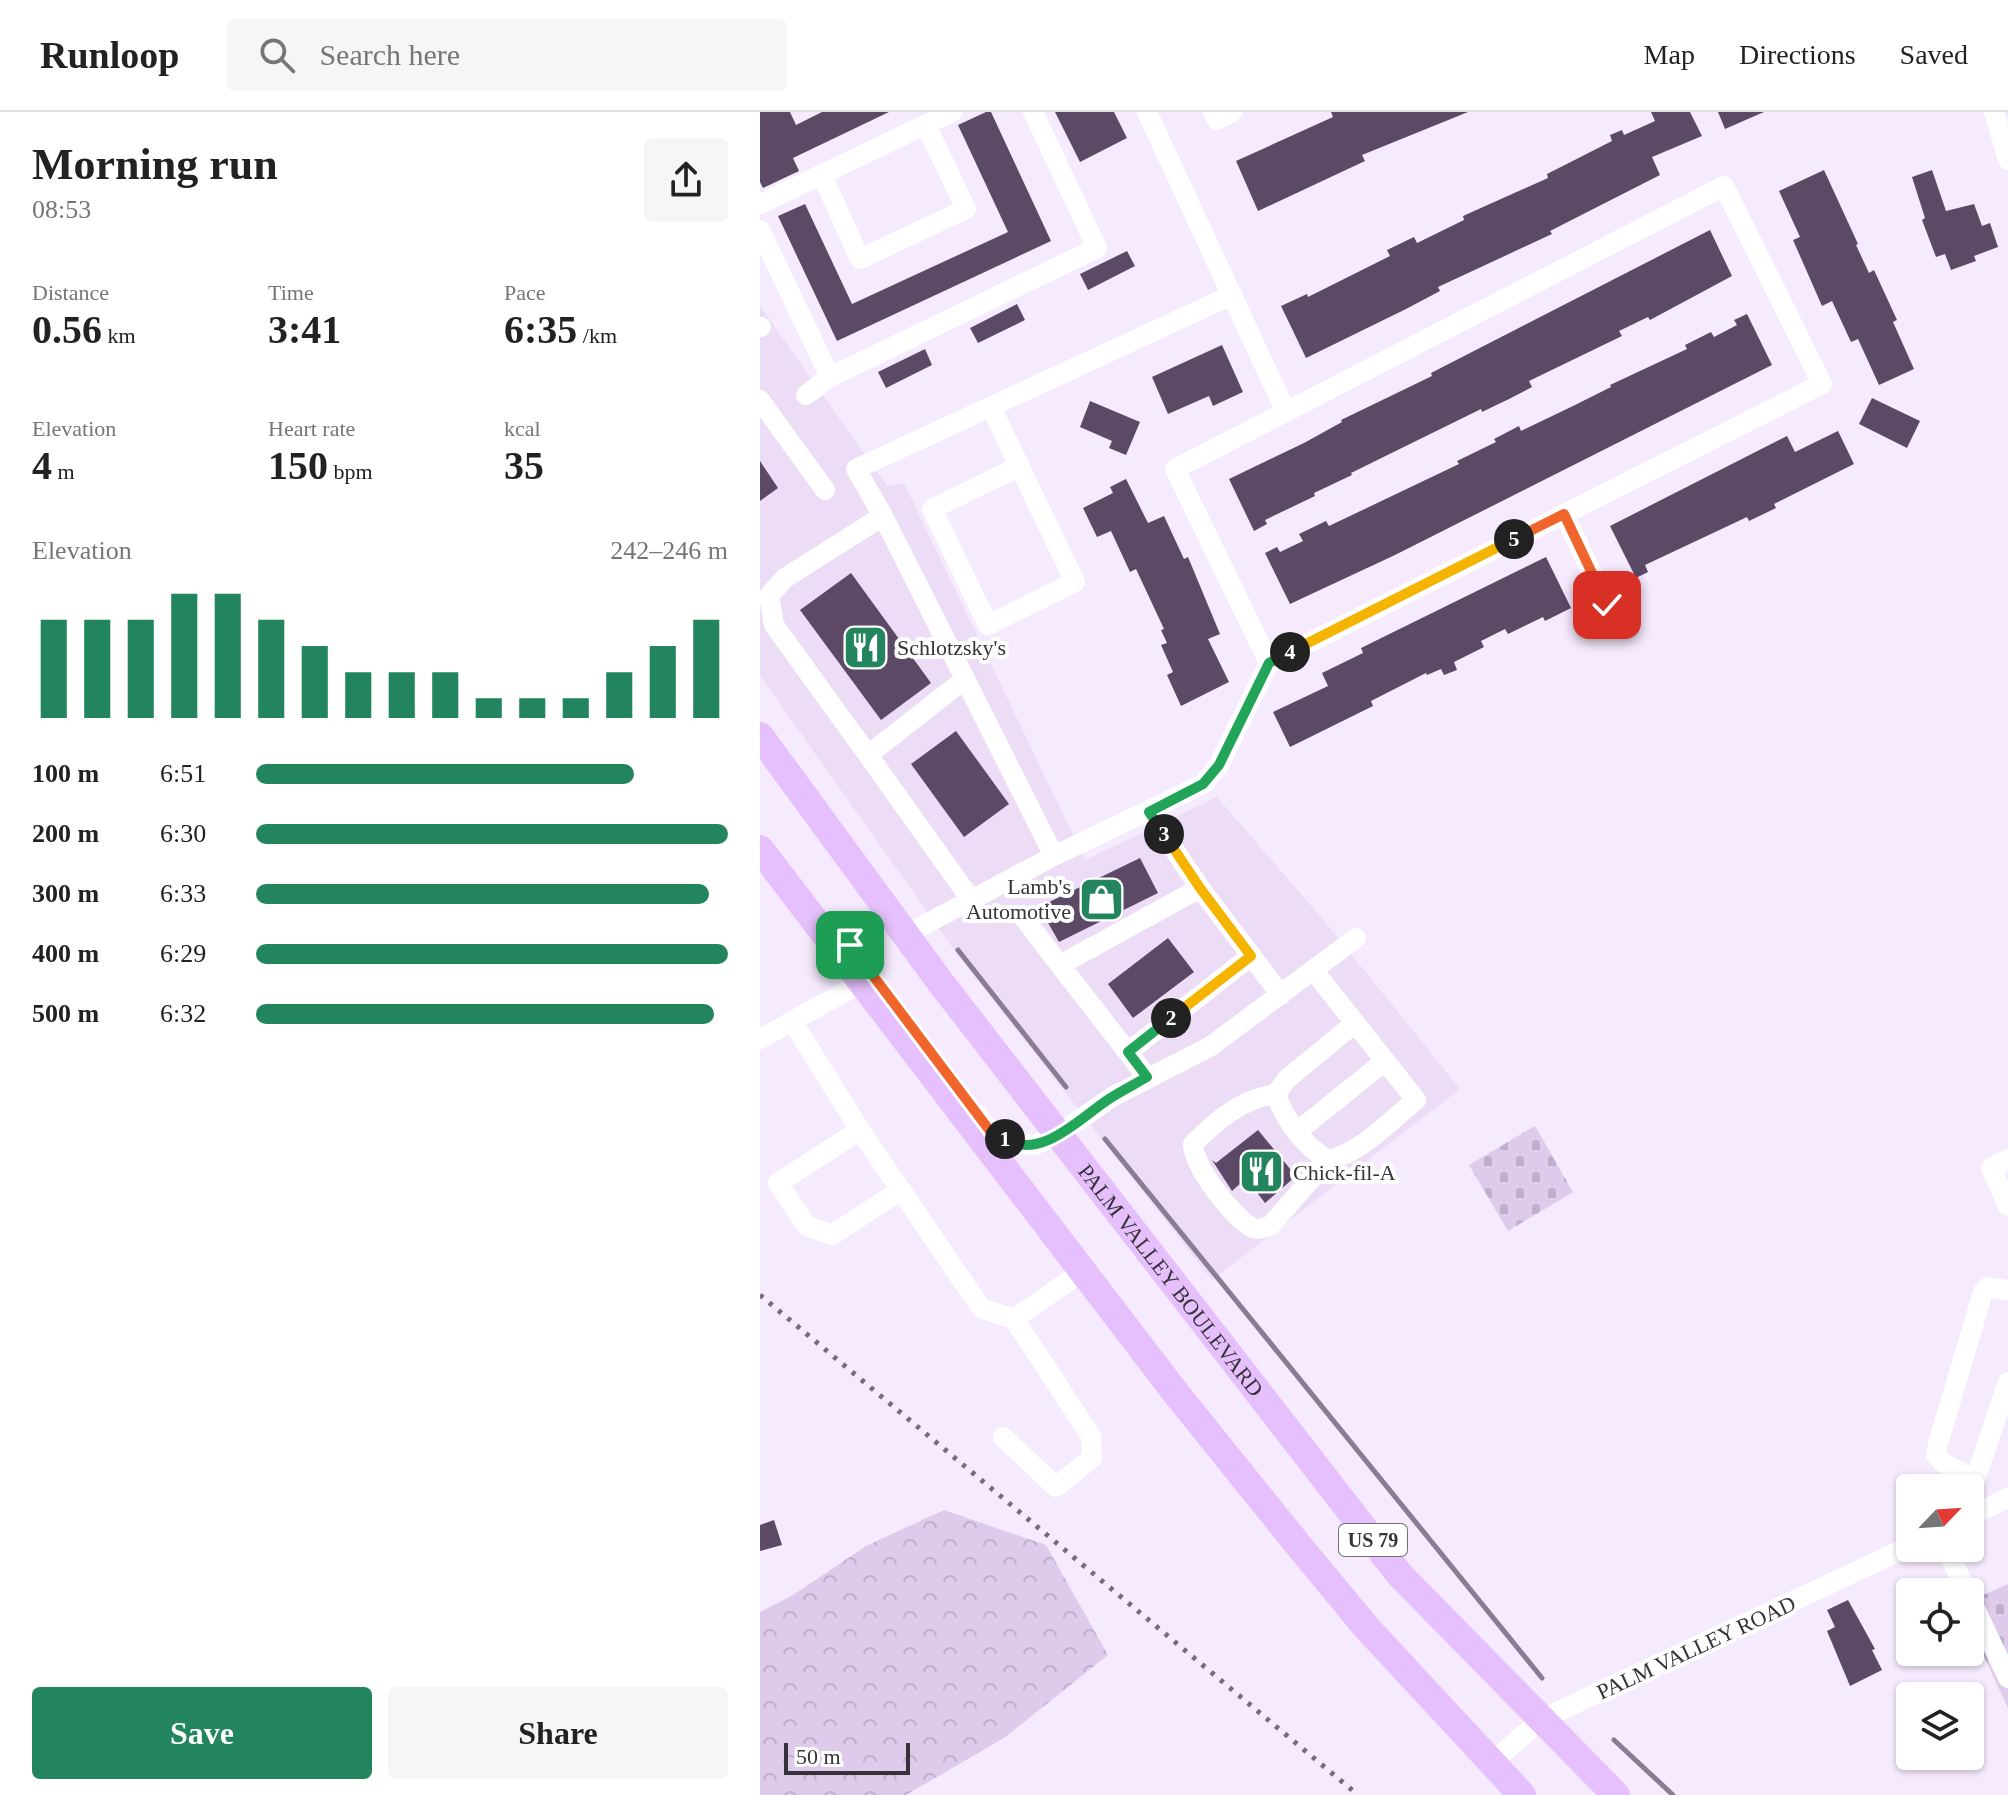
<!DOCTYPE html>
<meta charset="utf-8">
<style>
body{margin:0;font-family:"Times New Roman",serif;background:#f6f6f6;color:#222;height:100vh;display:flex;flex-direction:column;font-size:30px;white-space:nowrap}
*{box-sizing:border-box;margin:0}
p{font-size:26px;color:#767676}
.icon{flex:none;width:44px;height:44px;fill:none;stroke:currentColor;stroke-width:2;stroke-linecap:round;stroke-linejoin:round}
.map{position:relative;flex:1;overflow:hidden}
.panel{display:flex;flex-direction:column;background:#fff;width:760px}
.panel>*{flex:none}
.needle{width:52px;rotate:65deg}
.buttons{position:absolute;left:1136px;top:1362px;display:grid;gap:16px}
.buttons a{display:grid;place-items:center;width:88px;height:88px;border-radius:8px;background:#fff;box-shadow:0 2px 6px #0004;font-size:40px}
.scale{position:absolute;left:24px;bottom:20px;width:126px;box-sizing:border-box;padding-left:8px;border:4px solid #37323a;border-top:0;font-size:22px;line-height:28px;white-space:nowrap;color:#37323a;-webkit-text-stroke:6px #fff;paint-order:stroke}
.pin{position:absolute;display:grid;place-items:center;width:68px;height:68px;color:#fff;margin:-34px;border-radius:16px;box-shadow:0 4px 12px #0006}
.km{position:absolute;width:40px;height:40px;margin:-20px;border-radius:50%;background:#222;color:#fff;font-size:22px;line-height:40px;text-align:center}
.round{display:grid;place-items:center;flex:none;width:84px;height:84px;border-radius:8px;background:#f6f6f6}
.overview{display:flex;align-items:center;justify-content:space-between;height:136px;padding:0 32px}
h1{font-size:44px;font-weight:600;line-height:60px}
.metrics{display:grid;grid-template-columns:repeat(3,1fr);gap:12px;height:136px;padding:8px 32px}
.metrics div{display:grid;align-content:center}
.metrics b{font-size:40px;font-weight:600}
.metrics small{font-size:22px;font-weight:400}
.metrics p{font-size:22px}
.chart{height:224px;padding:16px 32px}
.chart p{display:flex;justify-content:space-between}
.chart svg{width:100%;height:144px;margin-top:8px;stroke:#23855e;stroke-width:6}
.primary-button{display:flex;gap:16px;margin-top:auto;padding:16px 32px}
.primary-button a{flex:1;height:92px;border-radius:8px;background:#23855e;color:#fff;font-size:32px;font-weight:600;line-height:92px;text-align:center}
.primary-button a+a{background:#f6f6f6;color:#222}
ul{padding:0 32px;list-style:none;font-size:26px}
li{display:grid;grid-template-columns:128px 96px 1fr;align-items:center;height:60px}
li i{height:20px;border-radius:10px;background:#23855e}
header{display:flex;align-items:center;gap:48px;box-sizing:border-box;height:112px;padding:0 40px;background:#fff;border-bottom:2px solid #e0e0e0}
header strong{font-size:38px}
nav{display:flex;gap:44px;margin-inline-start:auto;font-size:28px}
.search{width:560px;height:72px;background:#f6f6f6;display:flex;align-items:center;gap:20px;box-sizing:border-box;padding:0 28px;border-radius:8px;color:#767676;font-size:30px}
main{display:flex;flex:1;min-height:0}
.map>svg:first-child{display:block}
.built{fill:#ecdcf6}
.forest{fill:url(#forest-crowns)}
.cemetery{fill:url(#cemetery-stones)}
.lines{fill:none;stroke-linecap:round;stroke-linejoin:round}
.stream{stroke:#8b7c95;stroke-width:5}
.building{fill:#5b4966}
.minor{stroke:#fff;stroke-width:20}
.highway{stroke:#e5c0fc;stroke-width:28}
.rail{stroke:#756e7a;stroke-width:5;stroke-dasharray:4 8;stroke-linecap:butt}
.split-1-casing{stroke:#fff;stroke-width:16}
.split-2-casing{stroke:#fff;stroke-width:16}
.split-3-casing{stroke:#fff;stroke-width:16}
.split-4-casing{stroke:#fff;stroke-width:16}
.split-5-casing{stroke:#fff;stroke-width:16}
.split-6-casing{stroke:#fff;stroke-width:16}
.split-1{stroke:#f0652b;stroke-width:10}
.split-2{stroke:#22a559;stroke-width:10}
.split-3{stroke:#f5b400;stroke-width:10}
.split-4{stroke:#22a559;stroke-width:10}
.split-5{stroke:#f5b400;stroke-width:10}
.split-6{stroke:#f0652b;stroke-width:10}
.labels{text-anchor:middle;stroke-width:8;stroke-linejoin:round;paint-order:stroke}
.shield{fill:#fff;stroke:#737075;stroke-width:2}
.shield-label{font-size:20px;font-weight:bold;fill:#37323a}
.poi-label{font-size:22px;fill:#37323a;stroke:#fff;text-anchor:start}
.street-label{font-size:22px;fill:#37323a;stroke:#fff}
</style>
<header>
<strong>Runloop</strong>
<div class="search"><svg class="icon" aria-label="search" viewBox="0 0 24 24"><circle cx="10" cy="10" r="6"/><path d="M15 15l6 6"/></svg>Search here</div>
<nav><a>Map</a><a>Directions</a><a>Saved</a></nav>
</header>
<main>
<section class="panel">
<div class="overview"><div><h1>Morning run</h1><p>08:53</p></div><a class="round"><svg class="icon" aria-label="share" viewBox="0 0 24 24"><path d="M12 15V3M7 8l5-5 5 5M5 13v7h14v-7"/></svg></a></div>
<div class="metrics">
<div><p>Distance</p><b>0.56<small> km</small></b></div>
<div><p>Time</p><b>3:41</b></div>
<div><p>Pace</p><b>6:35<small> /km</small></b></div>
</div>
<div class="metrics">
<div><p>Elevation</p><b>4<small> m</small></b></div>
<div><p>Heart rate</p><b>150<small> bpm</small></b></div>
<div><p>kcal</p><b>35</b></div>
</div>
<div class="chart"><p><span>Elevation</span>242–246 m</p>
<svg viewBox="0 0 160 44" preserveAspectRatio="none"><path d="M5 44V14M15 44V14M25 44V14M35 44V6M45 44V6M55 44V14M65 44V22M75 44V30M85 44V30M95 44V30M105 44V38M115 44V38M125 44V38M135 44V30M145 44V22M155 44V14"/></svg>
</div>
<ul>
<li><b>100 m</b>6:51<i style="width:80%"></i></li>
<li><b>200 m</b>6:30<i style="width:100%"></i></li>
<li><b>300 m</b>6:33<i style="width:96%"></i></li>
<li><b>400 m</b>6:29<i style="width:100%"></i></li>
<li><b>500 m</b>6:32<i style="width:97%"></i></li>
</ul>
<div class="primary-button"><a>Save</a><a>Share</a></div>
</section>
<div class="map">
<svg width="1248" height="1683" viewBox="0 0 1248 1683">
<defs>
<pattern id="forest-crowns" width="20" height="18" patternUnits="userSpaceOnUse" patternTransform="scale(2)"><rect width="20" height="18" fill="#decbeb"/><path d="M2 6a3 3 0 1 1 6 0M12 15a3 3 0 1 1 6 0" fill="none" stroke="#bfafca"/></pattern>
<pattern id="cemetery-stones" width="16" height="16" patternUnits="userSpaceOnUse" patternTransform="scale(2)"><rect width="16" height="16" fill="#decbeb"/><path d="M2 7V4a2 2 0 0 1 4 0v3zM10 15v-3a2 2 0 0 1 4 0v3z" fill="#bfafca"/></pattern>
</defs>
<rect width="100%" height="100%" fill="#f6ebfe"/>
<!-- built -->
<path class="built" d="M0 194 127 374 144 371 325 748 457 685 566 811 700 977 452 1168 197 842 0 564Z"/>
<!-- forest -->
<path class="forest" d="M184 1398 286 1433 348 1543 244 1626 146 1683H0V1500L33 1483 106 1434Z"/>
<!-- cemetery -->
<path class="cemetery" d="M775 1014 813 1080 748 1119 709 1053Z
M1248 1472V1596L1210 1515V1489Z"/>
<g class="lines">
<!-- stream -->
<path class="stream" d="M198 838 306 975
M345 1027 782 1566
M854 1628 913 1683"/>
</g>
<!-- building -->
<path class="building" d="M0 0H30L36 13 62 0H129L33 46 39 59 3 76 0 70Z
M226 0H231L291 129 77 229 18 104 45 92 92 192 248 120 198 13Z
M295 0H354L367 26 320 50Z
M571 0H708L602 43 605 49 498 99 476 49 573 5Z
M891 0H930L942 24 892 45 900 63 790 119 792 122 678 175 680 179 646 197 546 246 521 194 547 182 548 185 630 144 627 138 654 125 657 131 704 108 703 104 788 66 787 62 852 29 850 23 862 18 864 23 895 9Z
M958 0H1004L965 17Z
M1064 58 1098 132 1096 133 1109 161 1114 158 1137 208 1133 210 1154 257 1119 273 1098 227 1091 230 1072 189 1062 194 1033 128 1040 125 1019 79Z
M1172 58 1186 99 1214 92 1222 114 1230 111 1238 135 1214 144 1216 149 1191 158 1185 142 1176 145 1162 108 1165 106 1152 65Z
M950 118 972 164 890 208 888 205 859 219 862 224 769 269 772 275 749 287 722 300 721 297 591 361 592 363 554 381 555 384 505 408 507 412 494 419 469 367 544 331 582 310 581 308 672 264 671 261Z
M367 139 375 154 328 178 320 162Z
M257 192 265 208 218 231 210 216Z
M987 202 1012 253 635 443 530 492 505 441 517 435 520 440 543 429 539 422 566 409 569 414 699 352 697 349 736 330 734 327 759 314 761 319 813 294 851 275 850 273 927 237 925 233 951 220 954 225 977 213 974 208Z
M462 233 483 280 453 294 449 284 408 302 392 265Z
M165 237 172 253 126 276 118 260Z
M1112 286 1160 309 1147 336 1099 312Z
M330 289 380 310 366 343 349 336 352 329 320 315Z
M1078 319 1094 352 1014 392 1016 396 989 409 987 405 885 453 888 460 876 466 850 414 1027 324 1035 340Z
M0 349 18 376 0 389Z
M366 367 388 411 404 404 424 447 428 445 460 522 448 527 469 570 421 594 407 563 413 560 401 533 407 531 401 518 404 517 376 457 370 460 351 419 337 425 323 396 353 381 350 375Z
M786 445 811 496 785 509 783 505 748 522 745 517 721 529 724 535 694 550 697 558 684 563 681 557 667 563 666 561 611 589 613 594 530 635 513 600 568 574 562 561 603 541 601 536Z
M91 461 171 571 121 608 40 498Z
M196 619 249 692 204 725 151 652Z
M380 746 398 781 299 830 279 795Z
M408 826 434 860 373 906 348 872Z
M498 1018 536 1064 505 1091 492 1074 486 1078 481 1071 472 1079 452 1048 456 1051Z
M14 1408 22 1433 0 1439V1413Z
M1088 1488 1115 1537 1112 1538 1122 1558 1090 1574 1067 1519 1075 1515 1067 1498Z"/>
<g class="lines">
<!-- minor -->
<path class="minor" d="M387 0 525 298
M453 0 457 8 472 0
M1234 0 1248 48
M62 63 100 147 206 97 166 13
M964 74 1062 272 509 551 415 357Z
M0 92 192 0
M0 118 70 265
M0 215H1
M46 283 70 265 337 136 273 0
M0 288 65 378
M231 295 315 470 228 513 172 397 260 354
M804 402 847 493
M123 404 96 357 472 183
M108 643 14 513 9 484 25 466 123 404 205 567
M389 700 440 776
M212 789 108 643 205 567 294 744
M263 805 300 853 440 776 521 883
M145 823 294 744 443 672 459 653 509 551
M300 853 387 965
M554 859 656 988C630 1009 601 1041 568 1048 545 1035 524 1007 516 982L527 967 595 911
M32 909 100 1018 18 1071 47 1114 72 1123 141 1078
M0 927 101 871
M368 940 491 844
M516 982C483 986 457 1008 433 1032 433 1054 472 1104 491 1115 498 1119 503 1116 510 1114L568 1048
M217 1002 230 1019 250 1031 275 1033 299 1022 352 985 451 934 596 826
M100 1018 221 1196 254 1207 331 1324 332 1346 296 1375 243 1325
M538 1019 625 949
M1248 1047 1231 1056 1248 1094
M254 1207 323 1159
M1214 1368 1182 1350 1176 1343 1178 1332 1223 1180 1228 1175 1248 1178
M1210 1383 1248 1270
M1210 1404 1248 1386
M1186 1436 1207 1480
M1210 1486 1248 1566
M732 1651 780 1608 1150 1434"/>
<!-- highway -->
<g class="highway">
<path id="s1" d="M0 624 181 871 639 1462 856 1683"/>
<path d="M0 737 415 1280 539 1434 606 1515 762 1683"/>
</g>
<!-- rail -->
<path class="rail" d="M0 1183 598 1683"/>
</g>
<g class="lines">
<defs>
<path id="split-1" d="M90 833 230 1019 245 1027"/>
<path id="split-2" d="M245 1027C281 1049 321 1005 349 987 361 979 375 972 387 965L368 940 411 906"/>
<path id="split-3" d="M404 722 440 776 491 844 411 906"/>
<path id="split-4" d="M404 722 389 700 443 672 459 653 509 551 530 540"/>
<path id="split-5" d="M530 540 754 427"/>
<path id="split-6" d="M754 427 804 402 847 493"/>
</defs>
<!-- split-1 casing -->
<use href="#split-1" class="split-1-casing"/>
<!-- split-2 casing -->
<use href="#split-2" class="split-2-casing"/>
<!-- split-3 casing -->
<use href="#split-3" class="split-3-casing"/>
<!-- split-4 casing -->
<use href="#split-4" class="split-4-casing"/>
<!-- split-5 casing -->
<use href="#split-5" class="split-5-casing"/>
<!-- split-6 casing -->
<use href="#split-6" class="split-6-casing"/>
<!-- split-1 -->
<use href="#split-1" class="split-1"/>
<!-- split-2 -->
<use href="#split-2" class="split-2"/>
<!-- split-3 -->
<use href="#split-3" class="split-3"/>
<!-- split-4 -->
<use href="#split-4" class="split-4"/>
<!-- split-5 -->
<use href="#split-5" class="split-5"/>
<!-- split-6 -->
<use href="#split-6" class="split-6"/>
</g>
<!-- icons -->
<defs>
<symbol id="restaurant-square" viewBox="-11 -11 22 22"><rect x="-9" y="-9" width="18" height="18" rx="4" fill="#23855e" stroke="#fff"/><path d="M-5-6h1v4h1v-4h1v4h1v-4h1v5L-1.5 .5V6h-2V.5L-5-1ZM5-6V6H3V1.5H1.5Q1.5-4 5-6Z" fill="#fff"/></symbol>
<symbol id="shop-square" viewBox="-11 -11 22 22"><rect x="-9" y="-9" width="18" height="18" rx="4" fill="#23855e" stroke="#fff"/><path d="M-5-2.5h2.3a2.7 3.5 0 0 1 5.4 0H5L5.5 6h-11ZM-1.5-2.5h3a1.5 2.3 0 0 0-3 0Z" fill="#fff"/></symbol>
</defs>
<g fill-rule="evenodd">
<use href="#restaurant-square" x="80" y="510" width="51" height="51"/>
<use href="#shop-square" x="316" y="762" width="51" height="51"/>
<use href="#restaurant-square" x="476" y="1034" width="51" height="51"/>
</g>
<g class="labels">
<!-- shield labels -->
<rect class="shield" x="579" y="1412" width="68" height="32" rx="6"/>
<g class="shield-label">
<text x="613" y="1435">US 79</text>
</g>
<!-- poi labels -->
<g class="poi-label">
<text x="137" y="543">Schlotzsky's</text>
<text x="311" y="782" text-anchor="end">Lamb's<tspan x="311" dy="25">Automotive</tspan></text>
<text x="533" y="1068">Chick-fil-A</text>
</g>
<!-- street labels -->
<g class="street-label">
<text dy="8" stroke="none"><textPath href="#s1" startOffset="682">PALM VALLEY BOULEVARD</textPath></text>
<text transform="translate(936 1535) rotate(-25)" y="8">PALM VALLEY ROAD</text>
</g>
</g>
</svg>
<div class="buttons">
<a><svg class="needle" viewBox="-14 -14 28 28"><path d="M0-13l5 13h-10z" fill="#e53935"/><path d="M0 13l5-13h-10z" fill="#767676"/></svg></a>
<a><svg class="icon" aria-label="locate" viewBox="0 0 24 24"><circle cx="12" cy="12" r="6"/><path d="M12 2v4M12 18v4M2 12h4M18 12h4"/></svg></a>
<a><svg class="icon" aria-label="layers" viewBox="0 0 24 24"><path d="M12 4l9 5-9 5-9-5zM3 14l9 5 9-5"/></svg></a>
</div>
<div class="scale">50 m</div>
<div class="pin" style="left:90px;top:833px;background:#1e9e55"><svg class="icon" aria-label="arrive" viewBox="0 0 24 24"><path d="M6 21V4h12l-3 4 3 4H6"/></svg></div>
<div class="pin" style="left:847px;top:493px;background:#d93025"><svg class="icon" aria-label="check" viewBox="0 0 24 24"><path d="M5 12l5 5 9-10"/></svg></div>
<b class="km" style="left:245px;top:1027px">1</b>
<b class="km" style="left:411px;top:906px">2</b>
<b class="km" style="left:404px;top:722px">3</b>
<b class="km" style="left:530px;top:540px">4</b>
<b class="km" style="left:754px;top:427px">5</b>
</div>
</main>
